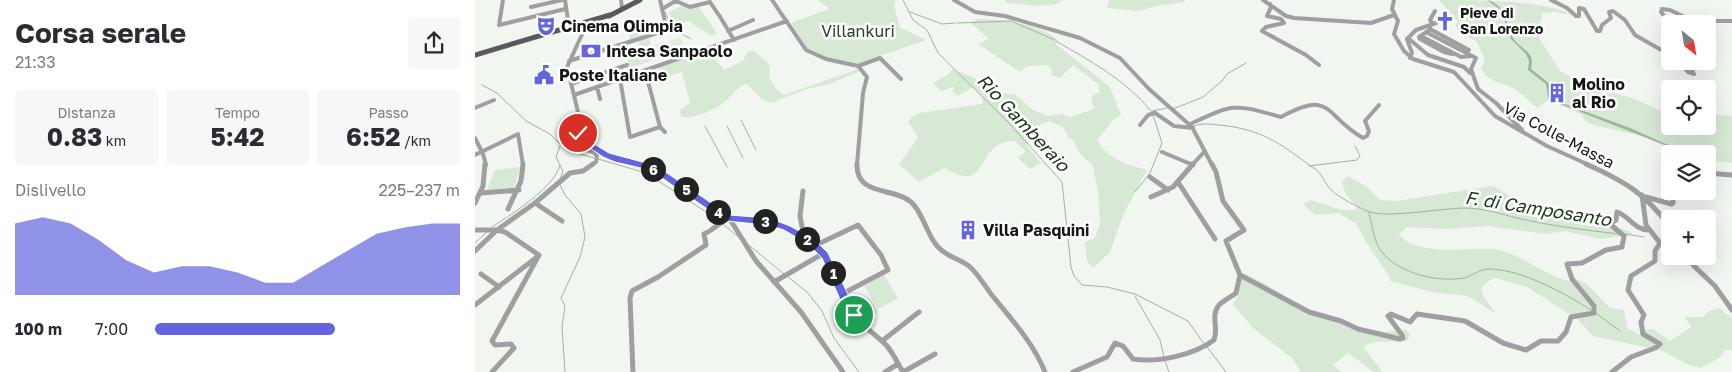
<!DOCTYPE html>
<html lang="it">
<meta charset="utf-8">
<style>
body{margin:0;font-family:"Golos Text",sans-serif;background:#f7f7f7;color:#2b2b33;height:100vh;display:flex;flex-direction:column;font-size:19px;white-space:nowrap}
*{box-sizing:border-box;margin:0}
p{font-size:16px;color:#7c7c81}
.icon{flex:none;width:28px;height:28px;fill:none;stroke:currentColor;stroke-width:2;stroke-linecap:round;stroke-linejoin:round}
.map{position:relative;flex:1;overflow:hidden}
.panel{display:flex;flex-direction:column;background:#fff;width:475px}
.panel>*{flex:none}
.needle{width:32px;rotate:150deg}
.tools{position:absolute;left:1186px;top:15px;display:grid;gap:10px}
.tools a{display:grid;place-items:center;width:55px;height:55px;border-radius:5px;background:#fff;box-shadow:0 5px 20px #0002;font-size:25px}
.pin{position:absolute;display:grid;place-items:center;width:42px;height:42px;color:#fff;margin:-21px;border:2px solid #fff;border-radius:50%;box-shadow:0 1px 5px #0007}
.km{position:absolute;width:25px;height:25px;margin:-12px;border-radius:50%;background:#222;color:#fff;font-size:14px;line-height:25px;text-align:center}
.round{display:grid;place-items:center;flex:none;width:52px;height:52px;border-radius:5px;background:#f7f7f7}
.headline{display:flex;align-items:center;justify-content:space-between;height:85px;padding:0 15px}
h1{font-size:28px;font-weight:700;line-height:38px}
.figures{display:grid;grid-template-columns:repeat(3,1fr);gap:8px;height:85px;padding:5px 15px}
.figures div{display:grid;align-content:center;border-radius:5px;background:#f7f7f7;text-align:center}
.figures b{font-size:25px;font-weight:700}
.figures small{font-size:14px;font-weight:400}
.figures p{font-size:14px}
.chart{height:140px;padding:10px 15px}
.chart p{display:flex;justify-content:space-between}
.chart svg{width:100%;height:90px;margin-top:5px;fill:#6265dd;opacity:.7}
ul{padding:0 15px;list-style:none;font-size:16px}
li{display:grid;grid-template-columns:80px 60px 1fr;align-items:center;height:38px}
li i{height:12px;border-radius:6px;background:#6265dd}
main{display:flex;flex:1;min-height:0}
.map>svg:first-child{display:block}
.built{fill:#e2ece0}
.green{fill:#d7e9d5}
.water{fill:#9fb49c}
.lines{fill:none;stroke-linecap:round;stroke-linejoin:round}
.stream{stroke:#9fb49c;stroke-width:1}
.minor-far1{stroke:#9f9fa2;stroke-width:4}
.minor{stroke:#9f9fa2;stroke-width:5}
.major{stroke:#595a5e;stroke-width:5}
.route{fill:#6265dd;stroke:#fff}
.labels{text-anchor:middle;stroke-width:5;stroke-linejoin:round;paint-order:stroke}
.far-poi-label{font-size:14px;font-weight:bold;fill:#151715;stroke:#fff;text-anchor:start}
.poi-label{font-size:16px;font-weight:bold;fill:#151715;stroke:#fff;text-anchor:start}
.park-label{font-size:16px;fill:#21421e;stroke:#fff}
.street-label{font-size:16px;fill:#151715;stroke:#fff}
.water-label{font-size:18px;font-style:italic;fill:#183815;stroke:#fff}
</style>
<main>
<section class="panel">
<div class="headline"><div><h1>Corsa serale</h1><p>21:33</p></div><a class="round"><svg class="icon" aria-label="share" viewBox="0 0 24 24"><path d="M12 15V3M7 8l5-5 5 5M5 13v7h14v-7"/></svg></a></div>
<div class="figures">
<div><p>Distanza</p><b>0.83<small> km</small></b></div>
<div><p>Tempo</p><b>5:42</b></div>
<div><p>Passo</p><b>6:52<small> /km</small></b></div>
</div>
<div class="chart"><p><span>Dislivello</span>225–237 m</p>
<svg viewBox="0 0 160 44" preserveAspectRatio="none"><path d="M0 44V9L10 6L20 9L30 17L40 27L50 33L60 30L70 30L80 33L90 38L100 38L110 30L120 22L130 14L140 11L150 9L160 9V44z"/></svg>
</div>
<ul>
<li><b>100 m</b>7:00<i style="width:59%"></i></li>
</ul>
</section>
<div class="map">
<svg width="1257" height="372" viewBox="0 0 1257 372">
<rect width="100%" height="100%" fill="#f2f6f1"/>
<!-- built -->
<path class="built" d="M206 38 208 46 202 53 182 59 172 57 170 47Z"/>
<!-- green -->
<path class="green" d="M343 0H421L419 5 425 28 452 40 381 64 344 56 332 49 316 23 354 9Z
M531 0H587C580 10 542 4 530 2Z
M634 0H710L709 2 681 6 664 11 632 8Z
M964 0C997 0 1074 0 1097 15L1080 12 1067 13 1066 22 1062 27 1063 36 1086 72 1128 90 1160 99 1186 111 1195 112V126H1232L1233 114 1257 116V163L1233 160 1232 154H1211L1166 136 1123 126 1111 122 1106 114 1073 100 1063 108C1054 102 1046 92 1038 88 1025 82 1011 82 1006 67L1009 63V58L1002 42 984 32 980 25 983 22Z
M208 5 223 6 242 33 237 36 213 21 201 27 194 12Z
M503 19C529 19 560 23 582 39L581 44 635 87 646 115 638 120 622 140C634 160 651 164 672 170L648 215 635 252 618 268 612 261 610 242 620 238 625 224 623 193 618 167 616 163 608 157 601 147 598 140 593 137 588 127 574 121 552 131 551 135 557 141 551 145 566 163 555 169 542 157 551 152 540 141C508 140 510 176 492 176 485 177 476 171 469 168L444 182 424 164 443 138C441 131 436 128 433 122L437 117 445 113 507 104 508 97 498 87 483 96 478 92 479 87 466 91 458 83 474 74 478 69 500 78 512 96 524 93 540 94 558 110 573 116 587 114 595 117 619 109 616 97 625 91 623 84 598 65 585 78 576 75 577 69 572 65 552 66 545 72 503 44 514 39 496 23Z
M174 21 176 29 173 30 174 33 155 40 152 27Z
M174 37 176 45 170 47 172 57 182 59 155 68 152 58 167 53 163 41Z
M233 50 249 70 268 61 272 52 278 50 292 62 295 67 294 77 301 89 309 95 383 69 385 71 352 85 331 89 296 103 288 100 271 83C259 90 254 100 244 106 235 112 216 119 206 117L205 110 215 103 207 72 184 79V67Z
M45 167 39 188 12 190 20 170Z
M873 176 892 187 905 200 921 201 1017 186C1037 193 1049 214 1071 211L1078 219 1148 229 1157 232 1156 235 1124 239 1090 231 1071 234 1013 226 971 229 931 227 924 235C945 257 990 247 1018 249 1044 252 1067 274 1093 281L1098 277 1112 284 1135 308 1149 310 1152 328 1165 335V330L1179 329 1195 341 1216 327 1210 317H1228L1232 312 1244 308 1257 318V350H1251L1243 359 1225 368 1212 364 1188 351 1118 336 1102 319 1052 287 1021 278 1013 281 1006 288 1009 298 1020 312H1018L993 296 957 292 915 281 914 276 894 247 881 224 864 213 840 215 828 204 836 200 867 210H879L882 206C873 198 869 193 867 181Z
M768 273 787 282 829 308 884 327 911 332 931 329 935 335 932 341C917 344 902 338 888 347L908 372H899L873 353 858 365 867 372H826L817 358 778 328 758 304 762 298Z
M409 275 423 298 403 309 389 286Z
M394 298 403 312 387 321 378 306Z"/>
<!-- water -->
<path class="water" d="M1012 0C1031 5 1030 21 1037 36 1041 46 1056 50 1057 61 1057 64 1056 66 1056 69L1075 84 1079 100 1155 128 1191 144 1228 154H1216L1205 151 1075 100 1073 97 1071 84 1053 70 1054 61 1051 54 1036 39 1026 10Z"/>
<g class="lines">
<!-- stream -->
<path class="stream" d="M428 0 438 20 452 30 463 53 533 122 587 182 596 267 599 276 607 285 632 287 660 294 713 321 729 344
M190 12 198 29 216 39
M435 12 467 24 480 23
M482 23 536 21 580 40
M581 41C615 61 651 80 676 111
M7 85 22 93 51 121 75 134 91 150 119 158
M698 109 728 97 747 81 752 74 771 63
M677 111 692 108
M266 120 281 150
M230 126 252 167
M252 126 268 158
M719 126C730 122 741 125 753 126 793 132 809 147 840 169 847 173 850 184 856 190 865 198 881 206 892 211 909 219 968 208 990 208 1009 208 1025 214 1042 218 1076 226 1110 230 1144 234
M123 159 171 173 245 221
M85 165 88 171 85 179
M834 166 882 160 885 156 880 146
M85 185 90 195 106 214 110 237 105 257 86 298 90 306 87 327 90 372
M660 192 675 173 687 143 678 115
M894 213C897 224 898 236 903 246 917 272 961 283 989 278 997 276 1005 269 1014 269 1046 269 1089 293 1116 310
M248 224 262 236
M17 227C37 214 79 188 85 165L81 157 85 146
M1150 234 1169 237
M0 243 12 232
M275 246 309 274
M312 276 333 293 347 311 359 338 384 372
M660 296 685 340 689 357
M1122 314 1145 331
M732 347 751 372
M690 361 694 372"/>
<!-- minor-far1 -->
<path class="minor-far1" d="M28 0 24 25 90 9
M90 0 94 27
M146 0 147 9
M297 0 331 50 351 59 383 66 392 77 388 93 382 165
M479 0 500 12 530 16 605 38 645 58 674 89 717 127 737 165
M788 0 811 16 819 18 896 23 919 15
M919 0 917 9 923 21 919 34 929 51 938 59 979 72 1020 116 1072 146 1114 165
M1076 0 1092 8 1101 16H1104V8L1109 9 1122 31H1125L1127 25 1136 18 1134 12 1138 11 1150 20 1160 35 1195 55
M201 1 215 7 235 2 243 14
M795 4 796 7 792 16 806 19 809 23 791 27 787 31 831 55 844 65
M56 7 87 0
M187 9 202 0
M244 15 259 40
M958 24 955 20 960 11
M1196 24 1186 12 1187 9 1195 10 1218 21H1257
M955 29 994 50
M956 29 944 37 945 39 969 52 977 54
M253 31 278 20
M951 32 1001 58 996 69 1003 89 1021 103 1047 130
M946 36 986 57 996 56
M933 38 953 55 989 67 995 73
M933 38 941 30 961 23
M932 39 937 53 935 58
M94 61 192 30 185 0
M1203 61 1213 72 1219 74 1213 61
M383 66 405 58 426 79
M145 79 155 137 185 127 170 70
M96 84 152 65
M122 87 125 99
M99 95 312 21
M0 108 19 100
M715 124C760 103 759 104 806 117 858 89 848 115 888 138L892 136 894 131 890 121 904 105
M665 125 673 115 680 113 699 126 718 128
M185 127 190 132
M102 134 105 135 99 137V135Z
M104 134 105 120 92 67 110 28
M105 135C121 154 142 160 165 165
M0 138 8 154 11 165
M95 145 118 152 122 156 121 162 116 165
M687 152 718 165
M0 155 43 134 48 165
M717 165 730 151"/>
<!-- minor -->
<path class="minor" d="M160 164 189 175 256 221 281 261 326 312 368 372
M382 164C381 197 420 187 436 202 448 212 452 236 463 247 473 258 486 259 495 267 503 274 510 286 516 294 536 319 558 342 570 372
M716 164 718 165
M1111 164C1149 181 1170 193 1195 227
M1232 173 1257 175
M675 177 693 190
M703 182 740 239
M6 193 44 190
M676 197 698 187 718 164
M1171 197 1196 204 1198 203V191
M0 203 8 186 10 164
M60 203 87 221
M33 209 46 181 48 164
M0 230H22L60 203 95 173 108 171 118 164
M236 230 253 218C287 221 329 225 350 256 362 273 366 296 379 314 388 328 401 334 412 346 418 353 423 364 428 372
M326 235 328 232 325 216 328 191
M341 245 383 225 406 255 413 270 367 294
M0 251 22 230 30 232 64 255 17 341 20 345 36 344 39 348 17 372
M1212 256 1219 266 1240 286 1257 310
M6 274 24 287
M765 275 834 312 866 321 883 329 925 339 928 338 927 335 913 316 916 314 935 322 942 314 990 321 1028 343 1051 350 1066 341H1083L1091 332 1096 317 1119 313V306L1097 279 1092 264 1107 263 1131 250 1147 247 1149 236 1135 224 1141 220 1142 212C1154 216 1160 230 1173 230
M299 282 349 253
M0 305 62 257
M407 341 444 312
M158 372 155 298 157 291 183 277 231 245 229 234 233 232
M410 372 423 364
M428 372 460 354
M598 372 632 357 640 343 648 346 658 359C683 363 719 355 739 340 744 328 735 316 744 305 749 300 756 297 761 293L765 275 751 241 769 230 748 201 741 172 737 164
M1137 372 1156 357 1180 348 1185 344 1168 334 1166 322 1169 315 1153 290 1156 276 1180 261V251L1185 243 1171 225 1167 195"/>
<!-- major -->
<path class="major" d="M134 16 165 0
M103 26 102 29H108L112 26 108 24
M0 55 135 15"/>
</g>
<!-- route -->
<path class="route" d="M100 131H105L116 142 134 153 175 164 192 173 254 215 294 218 315 226 339 239 353 253 383 315 382 318H375L364 297 347 258 333 244 309 230 293 225 250 221 187 178 170 169 140 162 128 157 111 145 100 135Z"/>
<!-- icons -->
<defs>
<symbol id="church-bare" viewBox="-9 -9 18 18"><path d="M-1.2-6h2.4v3.5h3.3v2.4h-3.3V6h-2.4V-.1h-3.3v-2.4h3.3Z" fill="#6265dd" stroke="#fff" stroke-width="2.5" paint-order="stroke"/></symbol>
<symbol id="theatre-bare" viewBox="-9 -9 18 18"><path d="M-5-5.5Q0-4 5-5.5V0Q5 5 0 6Q-5 5-5 0ZM-3.3-2.5H-1v1.5H-3.3ZM1-2.5H3.3v1.5H1ZM-2.8 1Q0 5.5 2.8 1Z" fill="#6265dd" stroke="#fff" stroke-width="2.5" paint-order="stroke"/></symbol>
<symbol id="bank-bare" viewBox="-9 -9 18 18"><path d="M-6-4H6V4H-6ZM0-2.3a2.3 2.3 0 1 0 0 4.6a2.3 2.3 0 1 0 0-4.6Z" fill="#6265dd" stroke="#fff" stroke-width="2.5" paint-order="stroke"/></symbol>
<symbol id="civic-bare" viewBox="-9 -9 18 18"><path d="M-.6-6.5H3V-4.5H.6V-3L4-1V1h2V6H-6V1h2V-1L-.6-3ZM-1.2 2.5V6h2.4V2.5Z" fill="#6265dd" stroke="#fff" stroke-width="2.5" paint-order="stroke"/></symbol>
<symbol id="building-bare" viewBox="-9 -9 18 18"><path d="M-4-6H4V6H1V3H-1V6H-4ZM-2.5-4.3h1.7v1.8h-1.7ZM.8-4.3h1.7v1.8H.8ZM-2.5-1h1.7V.8h-1.7ZM.8-1h1.7V.8H.8Z" fill="#6265dd" stroke="#fff" stroke-width="2.5" paint-order="stroke"/></symbol>
</defs>
<g fill-rule="evenodd">
<use href="#church-bare" x="956" y="7" width="28" height="28"/>
<use href="#theatre-bare" x="57" y="12" width="28" height="28"/>
<use href="#bank-bare" x="102" y="37" width="28" height="28"/>
<use href="#civic-bare" x="55" y="61" width="28" height="28"/>
<use href="#building-bare" x="1068" y="79" width="28" height="28"/>
<use href="#building-bare" x="479" y="216" width="28" height="28"/>
</g>
<g class="labels">
<!-- far-poi labels -->
<g class="far-poi-label">
<text x="985" y="18">Pieve di<tspan x="985" dy="16">San Lorenzo</tspan></text>
</g>
<!-- poi labels -->
<g class="poi-label">
<text x="86" y="32">Cinema Olimpia</text>
<text x="131" y="57">Intesa Sanpaolo</text>
<text x="84" y="81">Poste Italiane</text>
<text x="1097" y="90">Molino<tspan x="1097" dy="18">al Rio</tspan></text>
<text x="508" y="236">Villa Pasquini</text>
</g>
<!-- park labels -->
<g class="park-label">
<text x="383" y="37">Villankuri</text>
</g>
<!-- street labels -->
<g class="street-label">
<text transform="translate(1084 135) rotate(28)" y="6">Via Colle-Massa</text>
</g>
<!-- water labels -->
<g class="water-label">
<text transform="translate(548 123) rotate(47)" y="6">Rio Gamberaio</text>
<text transform="translate(1063 209) rotate(9)" y="6">F. di Camposanto</text>
</g>
</g>
</svg>
<div class="tools">
<a><svg class="needle" viewBox="-14 -14 28 28"><path d="M0-13l5 13h-10z" fill="#e53935"/><path d="M0 13l5-13h-10z" fill="#7c7c81"/></svg></a>
<a><svg class="icon" aria-label="locate" viewBox="0 0 24 24"><circle cx="12" cy="12" r="6"/><path d="M12 2v4M12 18v4M2 12h4M18 12h4"/></svg></a>
<a><svg class="icon" aria-label="layers" viewBox="0 0 24 24"><path d="M12 4l9 5-9 5-9-5zM3 14l9 5 9-5"/></svg></a>
<a>+</a>
</div>
<div class="pin" style="left:379px;top:315px;background:#1e9e55"><svg class="icon" aria-label="arrive" viewBox="0 0 24 24"><path d="M6 21V4h12l-3 4 3 4H6"/></svg></div>
<div class="pin" style="left:103px;top:133px;background:#d93025"><svg class="icon" aria-label="check" viewBox="0 0 24 24"><path d="M5 12l5 5 9-10"/></svg></div>
<b class="km" style="left:358px;top:273px">1</b>
<b class="km" style="left:332px;top:239px">2</b>
<b class="km" style="left:290px;top:221px">3</b>
<b class="km" style="left:243px;top:212px">4</b>
<b class="km" style="left:211px;top:189px">5</b>
<b class="km" style="left:178px;top:169px">6</b>
</div>
</main>
